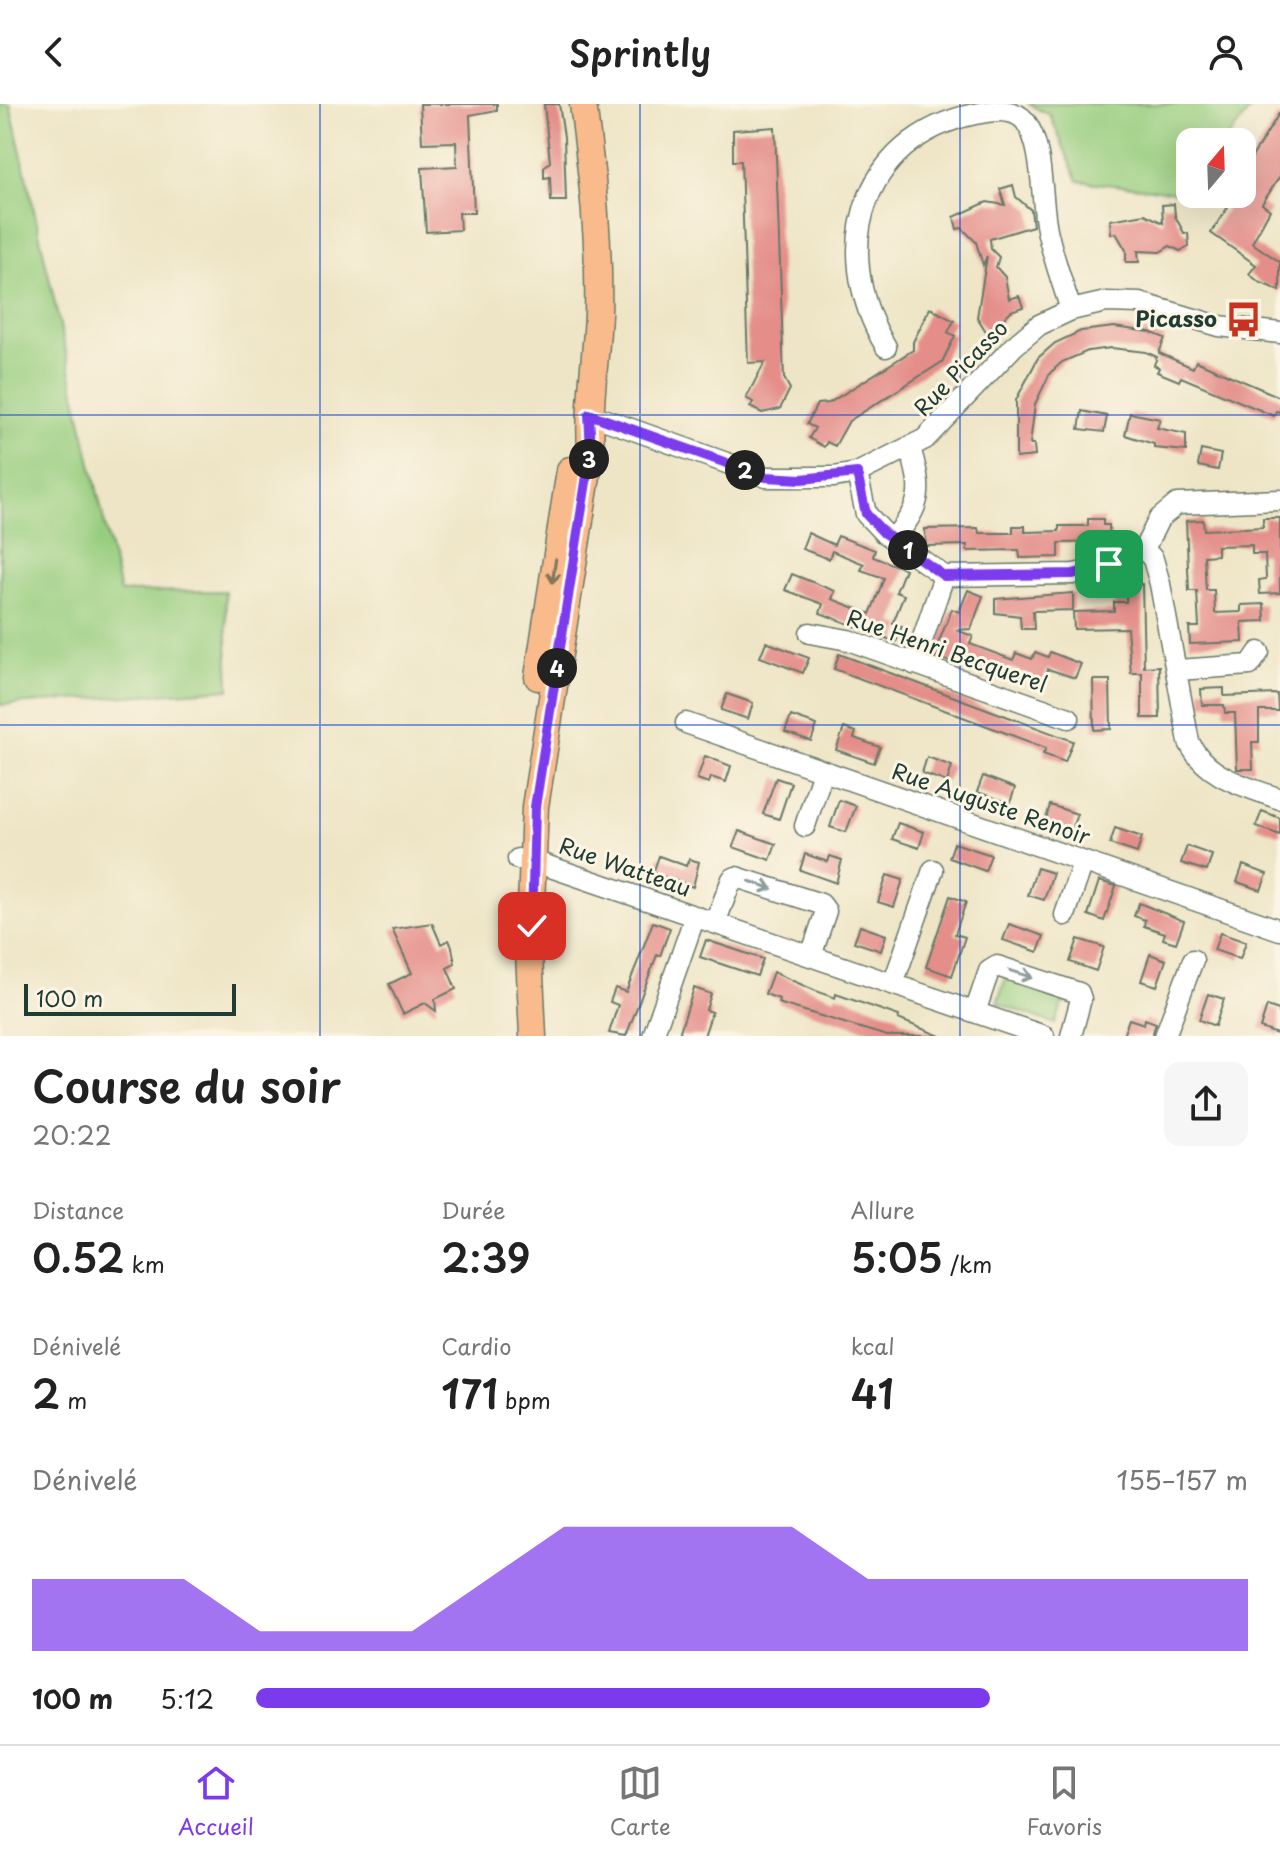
<!DOCTYPE html>
<html lang="fr">
<meta charset="utf-8">
<style>
body{margin:0;font-family:"Playpen Sans",sans-serif;background:#f6f6f6;color:#222;height:100vh;display:flex;flex-direction:column;font-size:30px;white-space:nowrap}
*{box-sizing:border-box;margin:0}
p{font-size:26px;color:#767676}
.icon{flex:none;width:44px;height:44px;fill:none;stroke:currentColor;stroke-width:2;stroke-linecap:round;stroke-linejoin:round}
.map{position:relative;height:932px;overflow:hidden}
.drawer{display:flex;flex-direction:column;background:#fff;flex:1}
.drawer>*{flex:none}
.needle{width:52px;rotate:19deg}
.tools{position:absolute;left:1176px;top:24px;display:grid;gap:16px}
.tools a{display:grid;place-items:center;width:80px;height:80px;border-radius:16px;background:#fff;box-shadow:0 8px 32px #0002;font-size:40px}
.scale{position:absolute;left:24px;bottom:20px;width:212px;box-sizing:border-box;padding-left:8px;border:4px solid #1f3d34;border-top:0;font-size:22px;line-height:28px;white-space:nowrap;color:#1f3d34;-webkit-text-stroke:6px #fcf5e5;paint-order:stroke}
.pin{position:absolute;display:grid;place-items:center;width:68px;height:68px;color:#fff;margin:-34px;border-radius:16px;box-shadow:0 4px 12px #0006}
.km{position:absolute;width:40px;height:40px;margin:-20px;border-radius:50%;background:#222;color:#fff;font-size:22px;line-height:40px;text-align:center}
.round{display:grid;place-items:center;flex:none;width:84px;height:84px;border-radius:16px;background:#f6f6f6}
.head{display:flex;align-items:center;justify-content:space-between;height:136px;padding:0 32px}
h1{font-size:44px;font-weight:600;line-height:60px}
.stats{display:grid;grid-template-columns:repeat(3,1fr);gap:12px;height:136px;padding:8px 32px}
.stats div{display:grid;align-content:center}
.stats b{font-size:40px;font-weight:600}
.stats small{font-size:22px;font-weight:400}
.stats p{font-size:22px}
.chart{height:224px;padding:16px 32px}
.chart p{display:flex;justify-content:space-between}
.chart svg{width:100%;height:144px;margin-top:8px;fill:#7c3aed;opacity:.7}
ul{padding:0 32px;list-style:none;font-size:26px}
li{display:grid;grid-template-columns:128px 96px 1fr;align-items:center;height:60px}
li i{height:20px;border-radius:10px;background:#7c3aed}
header{display:flex;justify-content:space-between;align-items:center;height:104px;padding:0 32px;background:#fff;font-size:36px;font-weight:600}
.tabs{display:flex;justify-content:space-around;align-items:center;height:112px;border-top:2px solid #e0e0e0;background:#fff;font-size:22px;color:#767676}
.tabs a{display:grid;justify-items:center;gap:4px}
.tabs .selected{color:#7c3aed}
.map>svg:first-child{display:block}
.green{fill:#98cd7f;stroke:#5c855a;stroke-width:2}
.building{fill:#e48d89}
.lines{fill:none;stroke-linecap:round;stroke-linejoin:round}
.minor-casing{stroke:#677867;stroke-width:23}
.major-casing{stroke:#677867;stroke-width:29}
.minor{stroke:#fff;stroke-width:20}
.major{stroke:#fabb8c;stroke-width:26}
.oneway{stroke:#82765c}
.oneway2{stroke:#8f9e9a}
.route-casing{stroke:#fff;stroke-width:16}
.route{stroke:#7c3aed;stroke-width:10}
.grid{fill:none;stroke:#1d4ed8;stroke-width:2;stroke-opacity:0.55}
.labels{text-anchor:middle;stroke-width:6;stroke-linejoin:round;paint-order:stroke}
.poi-label{font-size:22px;font-weight:bold;fill:#1f3d34;stroke:#fcf5e5;text-anchor:end}
.street-label{font-size:22px;fill:#1f3d34;stroke:#fcf5e5}
</style>
<header><svg class="icon" aria-label="back" viewBox="0 0 24 24"><path d="M15 5l-7 7 7 7"/></svg>Sprintly<svg class="icon" aria-label="person" viewBox="0 0 24 24"><circle cx="12" cy="8" r="4"/><path d="M4 21q1-7 8-7t8 7"/></svg></header>
<div class="map">
<svg width="1280" height="932" viewBox="0 0 1280 932">
<rect width="100%" height="100%" fill="#fcf5e5"/>
<filter id="ink" filterUnits="userSpaceOnUse"><feTurbulence type="fractalNoise" baseFrequency=".0125" numOctaves="2"/><feDisplacementMap in="SourceGraphic" scale="16" xChannelSelector="R" yChannelSelector="G"/><feConvolveMatrix kernelMatrix="1 2 1 2 8 2 1 2 1" color-interpolation-filters="sRGB"/></filter>
<filter id="wash" filterUnits="userSpaceOnUse"><feTurbulence type="fractalNoise" baseFrequency=".006" numOctaves="4" result="noise"/><feDisplacementMap in="SourceGraphic" scale="32" xChannelSelector="R" yChannelSelector="G"/><feGaussianBlur stdDeviation="1.8" result="paint"/><feColorMatrix in="noise" values="0 0 0 0 0 0 0 0 0 0 0 0 0 0 0 0 0 1.4 0 .05"/><feComposite in="paint" operator="in"/></filter>
<g filter="url(#wash)">
<rect width="100%" height="100%" fill="#eee5c6"/>
<!-- green -->
<path class="green" d="M0 0H10L120 488 225 487 229 585 0 601Z
M1028 0H1254L1225 38H1190V83L1185 89 1078 77 1050 11Z
M1007 871 1066 891 1055 920 997 899Z"/>
<g id="blocks">
<!-- building -->
<path class="building" d="M420 0H497V6L470 11 474 109H459L460 126 426 128 422 64 457 62 456 38 422 39Z
M544 0H559L564 33 566 97H551L550 73 544 74V63L550 58Z
M1280 8V72L1262 100 1270 106 1252 139 1280 158V187L1259 178 1249 170 1256 161 1211 129 1232 97 1222 90H1242V69Z
M775 23 784 274 790 285 780 305 762 309 750 303 753 298 746 294 765 258 748 259 741 57H733V26Z
M1013 81 1016 93 1031 106 1033 122 990 135 991 145 999 153 996 163 1005 173 1009 195 1019 192 1023 203 1011 207 998 220 999 225 987 229 977 213 987 152 983 161 976 138 962 124 957 125 954 113 987 98 1005 101 1000 85Z
M1174 100 1175 112 1184 129H1188L1189 142 1180 147 1170 142 1160 148 1138 147 1139 158H1126V146L1116 129 1111 130 1110 116 1145 110 1163 119 1162 101Z
M930 204 954 217 948 228 955 232 942 258 849 317 835 342 827 338 824 343 809 334 815 324 807 320 817 300 829 299 913 246V238Z
M1114 223 1150 228 1165 234 1159 249 1193 264 1196 257 1280 293V308L1276 307 1274 312 1181 273 1179 277 1157 268 1159 264 1154 261 1157 253 1146 248 1111 244 1088 247 1062 258 1050 269 1035 300 1030 340H1034L1035 352 1016 354V296L1038 254 1055 239 1081 227Z
M1082 307 1107 312 1104 328 1079 325Z
M1130 309 1160 315 1157 324 1186 330V347L1154 344V340L1125 331Z
M1201 346 1221 350 1218 366 1198 362Z
M1263 414H1280V489L1260 490 1259 476 1266 475 1265 450H1252V441L1217 442V451L1204 452 1206 486H1214L1215 509 1241 508V501L1264 500 1265 517 1242 518 1243 538 1190 540 1189 523H1199L1197 487H1189L1186 417 1203 416 1204 426 1263 423Z
M1088 415H1103V421H1109L1110 438 1059 439V453L1020 454 1019 446 967 447V441L926 442 925 425 978 424 979 429H1013V422H1025V428L1059 427V422H1088Z
M808 429 834 441 838 432 875 446 873 453 905 465 896 488 904 491 893 519 902 522 896 538 820 509 823 500 785 486 792 470 835 487 832 495 870 510 875 498 884 474 861 466 864 460 832 447 829 455 802 445Z
M1126 480H1142L1144 563 1159 562 1160 614H1142V569H1131L1127 524 1074 525 1073 508 1114 507V498H1126Z
M968 486 983 492 971 525 956 526 973 532 970 540 1013 556 1016 549 1032 555 1035 548 1048 553 1050 548 1081 560 1075 574 1048 565 1043 577 1010 564 1007 572 961 554 959 561 933 552 952 505 959 508Z
M1073 489V506L1033 507 1034 525H1021L1020 512 995 509V495Z
M766 538 809 554 803 569 760 553Z
M839 550 1073 637 1065 658 1043 650 1046 644 834 565Z
M1093 576H1110L1111 625 1094 626Z
M1224 584V592L1277 590 1278 607H1259V638H1252L1253 665H1237L1235 609H1225L1224 601H1202L1201 585Z
M727 590 753 599 748 615 721 606Z
M791 612 817 621 811 637 785 628Z
M844 624 856 628 854 634 880 643 874 659 836 646Z
M705 652 731 662 726 678 711 673 709 679 697 675Z
M927 653 952 662 947 678 922 669Z
M983 672 1015 684 1010 699 977 688Z
M776 674 791 679 779 715 763 710Z
M839 696 856 702 846 728 830 723Z
M1050 701 1077 710 1071 727 1045 718Z
M1262 707 1280 714V731L1256 722Z
M898 719 924 728 919 744 892 735Z
M1115 724 1142 733 1137 749 1110 740Z
M739 727 776 740 770 756 733 743Z
M954 739 991 751 985 767 949 754Z
M1187 742 1212 751 1207 767 1181 759Z
M805 750 828 758 830 752 842 756 836 779 800 766Z
M659 752 686 762 689 755 699 758 693 783 653 769Z
M1243 761 1267 770 1261 786 1237 778Z
M1037 764 1053 769 1044 796 1028 791Z
M887 771 903 776 894 803 878 798Z
M1099 777 1116 782 1104 817 1088 811Z
M950 792 966 798 955 830 965 833 952 872 926 863Z
M1139 799 1184 817 1176 839 1163 835 1165 829 1144 822 1145 816 1134 812Z
M653 818 670 824 660 852 657 851 626 932 609 929 618 901 610 898 615 884 626 888Z
M432 819 441 840 449 836 452 843 455 860 447 864 456 885 435 895 436 907 425 899 403 910 389 880 412 869 392 825Z
M1009 820 1044 832 1038 848 1003 836Z
M860 822 886 831 881 847 854 838Z
M1220 829 1246 838 1240 855 1214 846Z
M1078 835 1104 843 1096 867 1070 858Z
M706 836 763 855 757 872 700 853Z
M1150 850 1166 856 1157 882 1141 877Z
M773 868 816 887 835 894 836 890 899 912 898 915 940 932H887L778 899 779 895 765 890Z
M694 884 711 890 706 906 712 908 704 932H682L680 927Z
M1208 890 1224 895 1215 922 1199 916Z
M1267 902 1279 906 1280 931 1260 924Z
M1129 915 1144 920 1145 915 1156 919 1152 932H1123Z"/>
</g>
</g>
<g filter="url(#ink)">
<use href="#blocks" fill-opacity="0" stroke="#677867" stroke-width="2"/>
<g class="lines">
<defs>
<path id="minor" d="M886 243C826 143 864 26 986 8 999 6 1016 6 1025 17 1045 43 1040 99 1048 130 1054 156 1063 181 1071 206
M589 310 766 373H834L857 369 925 335 1014 242 1039 221 1071 206 1106 198 1140 199 1219 222 1280 229
M857 369 866 410 884 429 944 472 1073 470 1095 466 1124 450 1144 445 1159 415 1177 400 1280 396
M893 435C923 400 923 387 910 344
M1144 445 1153 455 1160 480 1189 638C1206 674 1245 682 1280 695
M810 529 848 536 1069 614
M914 560 944 472
M1177 566 1250 561 1259 548
M686 619 1280 826
M805 722 823 667
M518 755 539 759 1044 932
M1065 811 1083 758
M715 819 732 775 736 773 821 800 826 807 811 852
M893 880 933 766
M975 908 989 867 997 862 1079 889 1081 895 1071 932
M653 932 695 812
M1165 932 1193 856"/>
<path id="major" d="M538 573 570 366
M533 932 529 850 535 703 591 346C588 300 596 256 598 210 600 141 592 69 583 0"/>
</defs>
<!-- minor casing -->
<use href="#minor" class="minor-casing"/>
<!-- major casing -->
<use href="#major" class="major-casing"/>
<!-- minor -->
<use href="#minor" class="minor"/>
<!-- major -->
<use href="#major" class="major"/>
</g>
<!-- one-way arrows -->
<defs><path id="oneway-shaft" d="M-6 0H5M1.5-3L5.5 0L1.5 3" fill="none" stroke-width="1.6" stroke-linecap="round" stroke-linejoin="round" transform="scale(2)"/></defs>
<use class="oneway" href="#oneway-shaft" transform="translate(554 467) rotate(98)"/>
<g class="oneway2">
<use href="#oneway-shaft" transform="translate(761 781) rotate(18)"/>
<use href="#oneway-shaft" transform="translate(1021 870) rotate(18)"/>
</g>
</g>
<g class="lines" filter="url(#ink)">
<defs>
<path id="route" d="M532 822 535 703 591 346 589 310 766 373 802 375 857 369 866 410 884 429 944 472 1073 470 1109 460"/>
</defs>
<!-- route casing -->
<use href="#route" class="route-casing"/>
<!-- route -->
<use href="#route" class="route"/>
</g>
<!-- grid -->
<path class="grid" d="M320 0V932M640 0V932M960 0V932M0 311H1280M0 621H1280"/>
<!-- icons -->
<defs>
<symbol id="bus-bare" viewBox="-9 -9 18 18"><path d="M-5-6H5V4H4V6H2V4H-2V6H-4V4H-5ZM-3.5-4V0h7V-4ZM-3.5 1.2v1.5H-2V1.2ZM2 1.2v1.5H3.5V1.2Z" fill="#c8321e" stroke="#fcf5e5" stroke-width="2.5" paint-order="stroke"/></symbol>
</defs>
<g fill-rule="evenodd">
<use href="#bus-bare" x="1218" y="190" width="51" height="51"/>
</g>
<g class="labels">
<!-- poi labels -->
<g class="poi-label">
<text x="1217" y="223">Picasso</text>
</g>
<!-- street labels -->
<g class="street-label">
<text transform="translate(961 264) rotate(-46)" y="8">Rue Picasso</text>
<text transform="translate(947 547) rotate(19)" y="8">Rue Henri Becquerel</text>
<text transform="translate(991 700) rotate(19)" y="8">Rue Auguste Renoir</text>
<text transform="translate(625 763) rotate(19)" y="8">Rue Watteau</text>
</g>
</g>
</svg>
<div class="tools">
<a><svg class="needle" viewBox="-14 -14 28 28"><path d="M0-13l5 13h-10z" fill="#e53935"/><path d="M0 13l5-13h-10z" fill="#767676"/></svg></a>
</div>
<div class="scale">100 m</div>
<div class="pin" style="left:1109px;top:460px;background:#1e9e55"><svg class="icon" aria-label="arrive" viewBox="0 0 24 24"><path d="M6 21V4h12l-3 4 3 4H6"/></svg></div>
<div class="pin" style="left:532px;top:822px;background:#d93025"><svg class="icon" aria-label="check" viewBox="0 0 24 24"><path d="M5 12l5 5 9-10"/></svg></div>
<b class="km" style="left:908px;top:446px">1</b>
<b class="km" style="left:745px;top:366px">2</b>
<b class="km" style="left:589px;top:355px">3</b>
<b class="km" style="left:557px;top:564px">4</b>
</div>
<section class="drawer">
<div class="head"><div><h1>Course du soir</h1><p>20:22</p></div><a class="round"><svg class="icon" aria-label="share" viewBox="0 0 24 24"><path d="M12 15V3M7 8l5-5 5 5M5 13v7h14v-7"/></svg></a></div>
<div class="stats">
<div><p>Distance</p><b>0.52<small> km</small></b></div>
<div><p>Durée</p><b>2:39</b></div>
<div><p>Allure</p><b>5:05<small> /km</small></b></div>
</div>
<div class="stats">
<div><p>Dénivelé</p><b>2<small> m</small></b></div>
<div><p>Cardio</p><b>171<small> bpm</small></b></div>
<div><p>kcal</p><b>41</b></div>
</div>
<div class="chart"><p><span>Dénivelé</span>155–157 m</p>
<svg viewBox="0 0 160 44" preserveAspectRatio="none"><path d="M0 44V22L10 22L20 22L30 38L40 38L50 38L60 22L70 6L80 6L90 6L100 6L110 22L120 22L130 22L140 22L150 22L160 22V44z"/></svg>
</div>
<ul>
<li><b>100 m</b>5:12<i style="width:74%"></i></li>
</ul>
</section>
<nav class="tabs">
<a class="selected"><svg class="icon" aria-label="home" viewBox="0 0 24 24"><path d="M3 11l9-7 9 7M6 9v11h12V9"/></svg>Accueil</a>
<a><svg class="icon" aria-label="map" viewBox="0 0 24 24"><path d="M3 6l6-2 6 2 6-2v14l-6 2-6-2-6 2zM9 4v14M15 6v14"/></svg>Carte</a>
<a><svg class="icon" aria-label="saved" viewBox="0 0 24 24"><path d="M7 4h10v16l-5-4-5 4z"/></svg>Favoris</a>
</nav>
